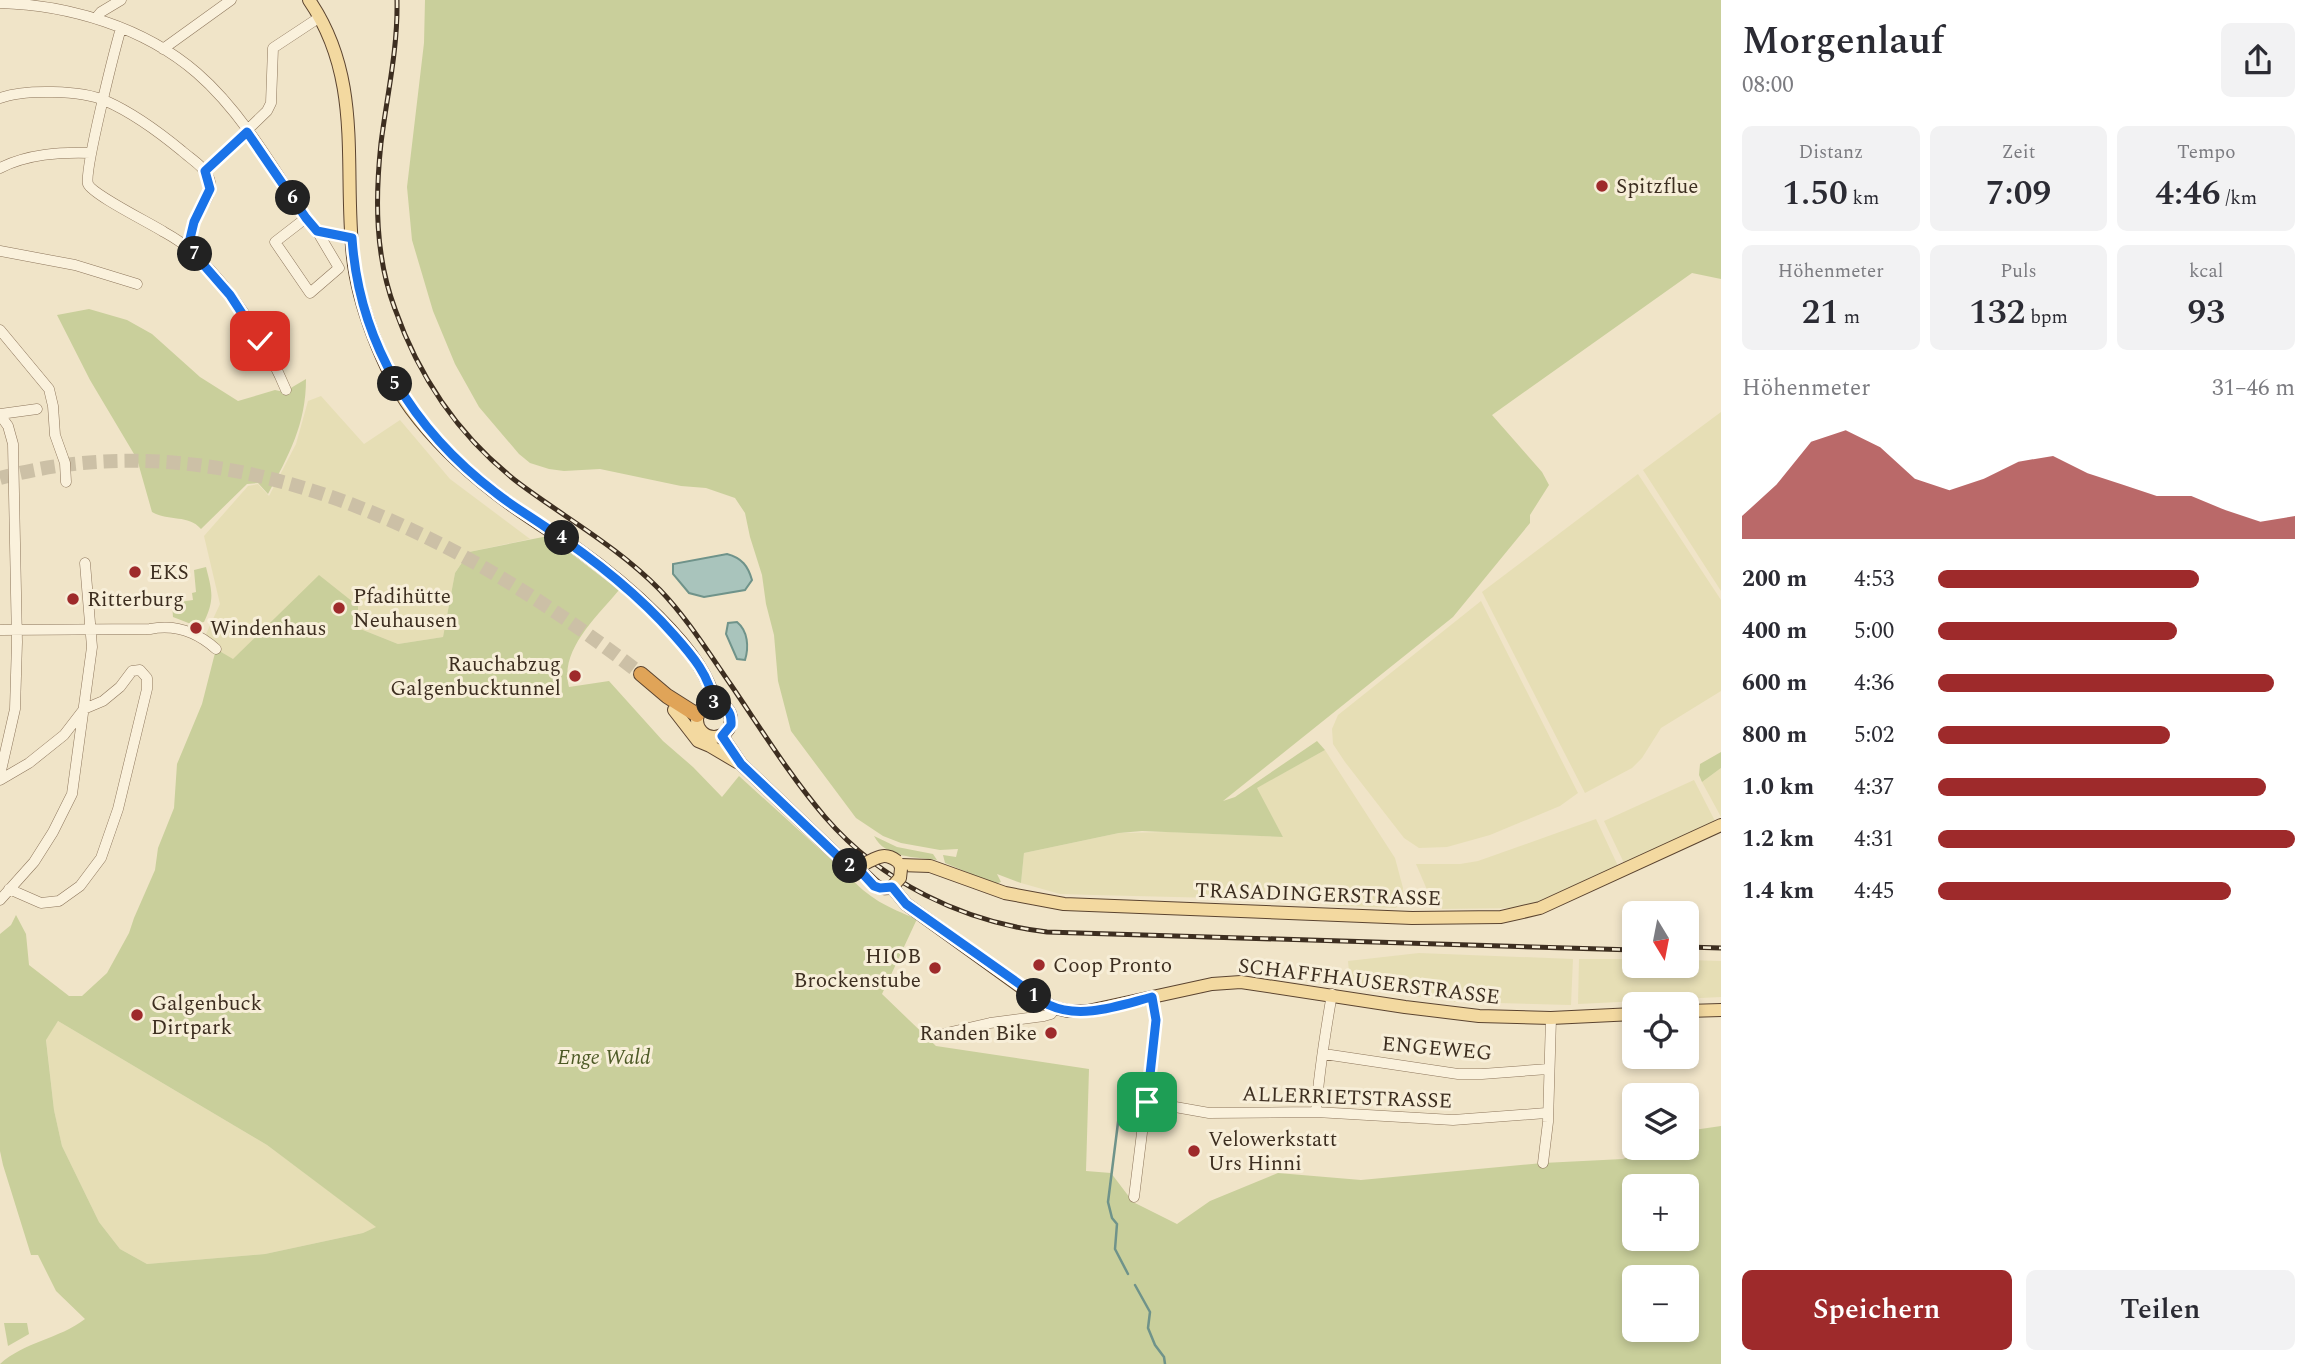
<!DOCTYPE html>
<html lang="de">
<meta charset="utf-8">
<style>
body{margin:0;font-family:Spectral,serif;background:#f2f2f3;color:#2b2b33;height:100vh;display:flex;flex-direction:column;font-size:26px;white-space:nowrap}
*{box-sizing:border-box;margin:0}
p{font-size:23px;color:#7c7c81}
.icon{flex:none;width:38px;height:38px;fill:none;stroke:currentColor;stroke-width:2;stroke-linecap:round;stroke-linejoin:round}
.map{position:relative;flex:1;overflow:hidden}
.details{display:flex;flex-direction:column;background:#fff;width:595px}
.details>*{flex:none}
.needle{width:46px;rotate:170deg}
.fabs{position:absolute;left:1622px;top:901px;display:grid;gap:14px}
.fabs a{display:grid;place-items:center;width:77px;height:77px;border-radius:10px;background:#fff;box-shadow:0 4px 10px #0003;font-size:35px}
.pin{position:absolute;display:grid;place-items:center;width:60px;height:60px;color:#fff;margin:-30px;border-radius:14px;box-shadow:0 4px 10px #0006}
.km{position:absolute;width:35px;height:35px;margin:-18px;border-radius:50%;background:#222;color:#fff;font-size:19px;line-height:35px;text-align:center}
.round{display:grid;place-items:center;flex:none;width:74px;height:74px;border-radius:10px;background:#f2f2f3}
.overview{display:flex;align-items:center;justify-content:space-between;height:119px;padding:0 21px}
h1{font-size:38px;font-weight:600;line-height:52px}
.figures{display:grid;grid-template-columns:repeat(3,1fr);gap:10px;height:119px;padding:7px 21px}
.figures div{display:grid;align-content:center;border-radius:10px;background:#f2f2f3;text-align:center}
.figures b{font-size:35px;font-weight:600}
.figures small{font-size:19px;font-weight:400}
.figures p{font-size:19px}
.chart{height:196px;padding:14px 21px}
.chart p{display:flex;justify-content:space-between}
.chart svg{width:100%;height:126px;margin-top:7px;fill:#9e2a2b;opacity:.7}
.primary-button{display:flex;gap:14px;margin-top:auto;padding:14px 21px}
.primary-button a{flex:1;height:80px;border-radius:10px;background:#9e2a2b;color:#fff;font-size:28px;font-weight:600;line-height:80px;text-align:center}
.primary-button a+a{background:#f2f2f3;color:#2b2b33}
ul{padding:0 21px;list-style:none;font-size:23px}
li{display:grid;grid-template-columns:112px 84px 1fr;align-items:center;height:52px}
li i{height:18px;border-radius:9px;background:#9e2a2b}
main{display:flex;flex:1;min-height:0}
.map>svg:first-child{display:block}
.farmland{fill:#e6deb5}
.green{fill:#c9cf9b;fill-rule:evenodd}
.water{fill:#a9c4bc;stroke:#6f938a;stroke-width:2}
.lines{fill:none;stroke-linecap:round;stroke-linejoin:round}
.stream{stroke:#6f938a;stroke-width:2.5}
.highway-tunnel{stroke:#ccc0a6;stroke-width:14;stroke-dasharray:14 7;stroke-linecap:butt}
.minor-casing{stroke:#8d765c;stroke-width:11}
.major-casing{stroke:#5b4430;stroke-width:14}
.highway-casing{stroke:#5b4430;stroke-width:16}
.minor{stroke:#faf1dc;stroke-width:10}
.major{stroke:#f3d9a0;stroke-width:12}
.highway{stroke:#e0a458;stroke-width:14}
.rail-casing{stroke:#3d2e20;stroke-width:5}
.rail{stroke:#f7eed8;stroke-width:2.5;stroke-dasharray:8;stroke-linecap:butt}
.major-bridge-casing{stroke:#5b4430;stroke-width:14;stroke-linecap:butt}
.major-bridge{stroke:#f3d9a0;stroke-width:12}
.route-casing{stroke:#fff;stroke-width:14}
.route{stroke:#1a73e8;stroke-width:9}
.poi-dot{fill:#9e2a2b;stroke:#f7eed8;stroke-width:2.5}
.labels{text-anchor:middle;stroke-width:6;stroke-linejoin:round;paint-order:stroke}
.poi-label{font-size:21px;fill:#3d2e20;stroke:#f7eed8;text-anchor:start}
.street-label{font-size:21px;fill:#3d2e20;stroke:#f7eed8}
.park-label{font-size:21px;font-style:italic;fill:#4d5a26;stroke:#f7eed8}
</style>
<main>
<div class="map">
<svg width="1721" height="1364" viewBox="0 0 1721 1364">
<rect width="100%" height="100%" fill="#f0e4c8"/>
<!-- farmland -->
<path class="farmland" d="M321 396 364 444 400 420 450 479 530 539 469 552 455 573 443 637 398 644 358 628 319 576 233 660 216 649 207 639 206 634 220 604 204 536 248 486 258 484 269 496 296 444 308 401Z
M1721 412V591L1643 470Z
M1638 474 1721 600V691L1661 728 1642 758 1632 768 1585 793 1482 592Z
M1481 601 1578 793 1560 806 1490 835 1447 847 1419 848 1404 838 1345 762 1333 744 1332 729 1338 715Z
M1325 750 1395 858 1403 888 1402 900 1396 908 1325 905V897L1284 890 1266 891 1257 899 1093 895 1060 894 1021 883 1024 853 1119 833 1169 832 1283 837 1256 788Z
M1721 768V817L1702 782Z
M1694 780 1715 821 1624 863 1604 821Z
M1596 819 1618 866 1539 901 1518 908 1442 909V903L1431 899 1416 864H1460L1478 861Z
M1419 953 1573 959 1571 1005 1456 1002 1371 990 1347 982 1349 972 1348 961Z
M1579 959H1634V966H1687V960L1721 961V997L1578 1004Z
M58 1021 267 1145 377 1227 363 1233 265 1254 147 1264 120 1249 99 1222 62 1146 54 1110 46 1039Z"/>
<!-- green -->
<path class="green" d="M425 0H1721V279L1692 273 1492 415 1542 472 1549 485 1530 515V523L1453 617 1223 801 1235 797 1317 741 1325 750 1257 788 1283 837 1142 831 1119 833 1024 853 1021 883 997 874 1001 882 995 884 945 863 943 855 956 857 958 849 940 850 901 843 883 836 856 818 791 731 778 681 774 635 766 604 762 575 750 537 745 513 735 498 706 488 681 486 600 469 564 471 549 469 530 463 519 454 479 407 455 364 433 311 412 240 407 187 424 43Z
M89 309 127 320 152 334 200 377 238 401 275 390 284 392 306 379C306 424 289 455 268 494L258 483 247 484 201 529C188 514 170 522 152 512L137 459 90 380 57 315Z
M548 536 619 590C597 617 559 650 569 687L609 681 663 741 693 767 722 797 739 776 847 874C869 899 887 907 917 919L882 994 936 1046 1089 1069 1086 1171 1111 1173 1133 1202 1177 1224 1210 1201 1278 1173 1361 1180 1543 1163 1623 1159 1648 1148H1687V1131L1721 1126V1364H0C24 1342 59 1339 85 1319L56 1291 38 1255H31L3 1165 0 1151V934L11 925 16 915 26 934 29 965 69 996H82L107 973 129 933 134 918 155 870 158 848 174 808 177 764 202 704 216 649 233 659 319 575 358 606V628L398 644 443 637 455 573 469 552ZM58 1021 267 1145 376 1227 363 1233 265 1254 147 1264 120 1249 99 1222 62 1146 54 1110 46 1040ZM1634 1186H1687V1239H1634ZM1634 1278H1687V1330H1634Z
M206 567C212 591 215 599 204 622L191 624 173 617 172 603 193 600 192 593 196 592 194 570Z
M1721 752V768L1702 782 1699 775 1700 764Z
M874 836 897 847 933 854 937 860C916 857 885 858 874 836Z
M4 1323H27L29 1334 8 1346Z"/>
<!-- water -->
<path class="water" d="M727 554C742 558 748 566 752 580L745 590 704 597 689 593 673 574V564Z
M737 622C748 631 749 647 745 660L737 659 726 634 728 623Z"/>
<g class="lines">
<!-- stream -->
<path class="stream" d="M1122 1091 1108 1202 1112 1218 1117 1224 1115 1249 1128 1274
M1135 1285 1150 1312 1148 1328 1155 1345 1164 1357 1165 1364"/>
<!-- highway-tunnel -->
<path class="highway-tunnel" d="M0 478C232 415 462 535 641 674"/>
<defs>
<path id="minor" d="M0 3C69 5 144 27 197 73 241 111 275 170 306 218L317 231 352 238
M96 18 101 12 121 0
M121 28C115 49 84 170 88 184 93 195 150 223 164 232 173 237 183 243 190 250 229 284 266 342 286 390
M163 49 231 0
M0 98C24 89 82 90 106 101 133 113 159 132 182 151 192 160 207 168 210 182 213 196 199 209 194 221 191 229 190 239 188 247
M0 168C28 154 59 152 91 153
M205 171 267 111 271 103 273 48 320 17
M306 218 275 242 310 293 339 268 317 231
M0 251 75 265 137 284
M0 330 49 389 53 406 55 435 65 463 66 482
M0 414 37 409
M0 415 8 426 13 444 17 642 15 709 0 775
M0 630 150 629C175 624 197 632 216 649
M0 780 29 763 64 735 84 709 103 701 120 687 132 671 140 670 147 678V689L118 809 101 858 80 886 59 901 41 903 9 889
M0 900 34 862 53 832 72 794 92 647 85 563
M938 1035 990 1023 1044 1016 1051 1014 1055 1008
M1324 1054 1458 1074H1482L1548 1069
M1147 1102 1209 1113 1316 1112 1453 1120 1546 1113
M1316 1112C1319 1072 1325 1034 1332 994
M1543 1163 1548 1122 1551 1018
M1134 1197 1156 1020 1152 997"/>
<path id="major" d="M309 0C364 80 343 167 353 257 358 304 383 370 411 409 434 440 462 467 493 491 519 512 548 529 576 548 617 577 708 651 714 703
M697 720a17 17 0 1 1 34 0a17 17 0 1 1-34 0Z
M674 710 698 741 710 746 737 762
M722 736 741 764 846 864C851 867 857 870 862 873 873 881 876 892 892 887L906 904 1039 1000 1055 1008 1068 1011H1088L1212 984 1241 982 1405 1007 1479 1016 1551 1018 1634 1014
M900 865 930 866 1005 893 1064 904 1412 918 1501 917 1540 908 1721 825
M1687 1011 1721 1010"/>
<path id="highway" d="M641 674 667 696 697 715"/>
</defs>
<!-- minor casing -->
<use href="#minor" class="minor-casing"/>
<!-- major casing -->
<use href="#major" class="major-casing"/>
<!-- highway casing -->
<use href="#highway" class="highway-casing"/>
<!-- minor -->
<use href="#minor" class="minor"/>
<!-- major -->
<use href="#major" class="major"/>
<!-- highway -->
<use href="#highway" class="highway"/>
<defs>
<path id="rail" d="M397 0C398 49 387 95 381 143 375 199 375 256 395 309 420 380 460 438 520 484 567 519 618 547 660 590 687 618 708 652 731 685 761 729 790 776 825 817 881 882 963 922 1047 932L1634 950
M1687 947 1721 948"/>
</defs>
<!-- rail casing -->
<use href="#rail" class="rail-casing"/>
<!-- rail -->
<use href="#rail" class="rail"/>
<defs>
<path id="major-bridge" d="M866 863C878 857 885 852 897 861
M892 887 900 878 901 869"/>
</defs>
<!-- major-bridge casing -->
<use href="#major-bridge" class="major-bridge-casing"/>
<!-- major-bridge -->
<use href="#major-bridge" class="major-bridge"/>
</g>
<g class="lines">
<defs>
<path id="route" d="M260 341 230 295 188 247 194 222 210 189 205 171 247 132 306 218 317 231 352 238C359 343 413 430 496 493 511 505 528 515 544 526 591 557 637 593 674 635 691 654 711 677 713 703 726 705 732 712 731 725L722 736 741 764 846 864 863 874 874 886 880 888 892 887 906 904 1049 1005C1081 1020 1120 1005 1152 997L1156 1020 1147 1102"/>
</defs>
<!-- route casing -->
<use href="#route" class="route-casing"/>
<!-- route -->
<use href="#route" class="route"/>
</g>
<!-- markers -->
<g class="poi-dot">
<circle cx="1602" cy="186" r="7"/>
<circle cx="135" cy="572" r="7"/>
<circle cx="73" cy="599" r="7"/>
<circle cx="339" cy="608" r="7"/>
<circle cx="196" cy="628" r="7"/>
<circle cx="575" cy="676" r="7"/>
<circle cx="1039" cy="965" r="7"/>
<circle cx="935" cy="968" r="7"/>
<circle cx="137" cy="1015" r="7"/>
<circle cx="1051" cy="1033" r="7"/>
<circle cx="1194" cy="1151" r="7"/>
</g>
<g class="labels">
<!-- poi labels -->
<g class="poi-label">
<text x="1616" y="193">Spitzflue</text>
<text x="149" y="579">EKS</text>
<text x="353" y="603">Pfadihütte<tspan x="353" dy="24">Neuhausen</tspan></text>
<text x="87" y="606">Ritterburg</text>
<text x="210" y="635">Windenhaus</text>
<text x="561" y="671" text-anchor="end">Rauchabzug<tspan x="561" dy="24">Galgenbucktunnel</tspan></text>
<text x="921" y="963" text-anchor="end">HIOB<tspan x="921" dy="24">Brockenstube</tspan></text>
<text x="1053" y="972">Coop Pronto</text>
<text x="151" y="1010">Galgenbuck<tspan x="151" dy="24">Dirtpark</tspan></text>
<text x="1037" y="1040" text-anchor="end">Randen Bike</text>
<text x="1208" y="1146">Velowerkstatt<tspan x="1208" dy="24">Urs Hinni</tspan></text>
</g>
<!-- street labels -->
<g class="street-label">
<text transform="translate(1318 894) rotate(2)" y="7">TRASADINGERSTRASSE</text>
<text transform="translate(1369 981) rotate(7)" y="7">SCHAFFHAUSERSTRASSE</text>
<text transform="translate(1437 1048) rotate(5)" y="7">ENGEWEG</text>
<text transform="translate(1347 1097) rotate(2)" y="7">ALLERRIETSTRASSE</text>
</g>
<!-- park labels -->
<g class="park-label">
<text x="604" y="1064">Enge Wald</text>
</g>
</g>
</svg>
<div class="fabs">
<a><svg class="needle" viewBox="-14 -14 28 28"><path d="M0-13l5 13h-10z" fill="#e53935"/><path d="M0 13l5-13h-10z" fill="#7c7c81"/></svg></a>
<a><svg class="icon" aria-label="locate" viewBox="0 0 24 24"><circle cx="12" cy="12" r="6"/><path d="M12 2v4M12 18v4M2 12h4M18 12h4"/></svg></a>
<a><svg class="icon" aria-label="layers" viewBox="0 0 24 24"><path d="M12 4l9 5-9 5-9-5zM3 14l9 5 9-5"/></svg></a>
<a>+</a>
<a>−</a>
</div>
<div class="pin" style="left:1147px;top:1102px;background:#1e9e55"><svg class="icon" aria-label="arrive" viewBox="0 0 24 24"><path d="M6 21V4h12l-3 4 3 4H6"/></svg></div>
<div class="pin" style="left:260px;top:341px;background:#d93025"><svg class="icon" aria-label="check" viewBox="0 0 24 24"><path d="M5 12l5 5 9-10"/></svg></div>
<b class="km" style="left:1034px;top:996px">1</b>
<b class="km" style="left:850px;top:866px">2</b>
<b class="km" style="left:714px;top:703px">3</b>
<b class="km" style="left:562px;top:538px">4</b>
<b class="km" style="left:395px;top:384px">5</b>
<b class="km" style="left:293px;top:198px">6</b>
<b class="km" style="left:195px;top:254px">7</b>
</div>
<section class="details">
<div class="overview"><div><h1>Morgenlauf</h1><p>08:00</p></div><a class="round"><svg class="icon" aria-label="share" viewBox="0 0 24 24"><path d="M12 15V3M7 8l5-5 5 5M5 13v7h14v-7"/></svg></a></div>
<div class="figures">
<div><p>Distanz</p><b>1.50<small> km</small></b></div>
<div><p>Zeit</p><b>7:09</b></div>
<div><p>Tempo</p><b>4:46<small> /km</small></b></div>
</div>
<div class="figures">
<div><p>Höhenmeter</p><b>21<small> m</small></b></div>
<div><p>Puls</p><b>132<small> bpm</small></b></div>
<div><p>kcal</p><b>93</b></div>
</div>
<div class="chart"><p><span>Höhenmeter</span>31–46 m</p>
<svg viewBox="0 0 160 44" preserveAspectRatio="none"><path d="M0 44V36L10 25L20 10L30 6L40 12L50 23L60 27L70 23L80 17L90 15L100 21L110 25L120 29L130 29L140 34L150 38L160 36V44z"/></svg>
</div>
<ul>
<li><b>200 m</b>4:53<i style="width:73%"></i></li>
<li><b>400 m</b>5:00<i style="width:67%"></i></li>
<li><b>600 m</b>4:36<i style="width:94%"></i></li>
<li><b>800 m</b>5:02<i style="width:65%"></i></li>
<li><b>1.0 km</b>4:37<i style="width:92%"></i></li>
<li><b>1.2 km</b>4:31<i style="width:100%"></i></li>
<li><b>1.4 km</b>4:45<i style="width:82%"></i></li>
</ul>
<div class="primary-button"><a>Speichern</a><a>Teilen</a></div>
</section>
</main>
